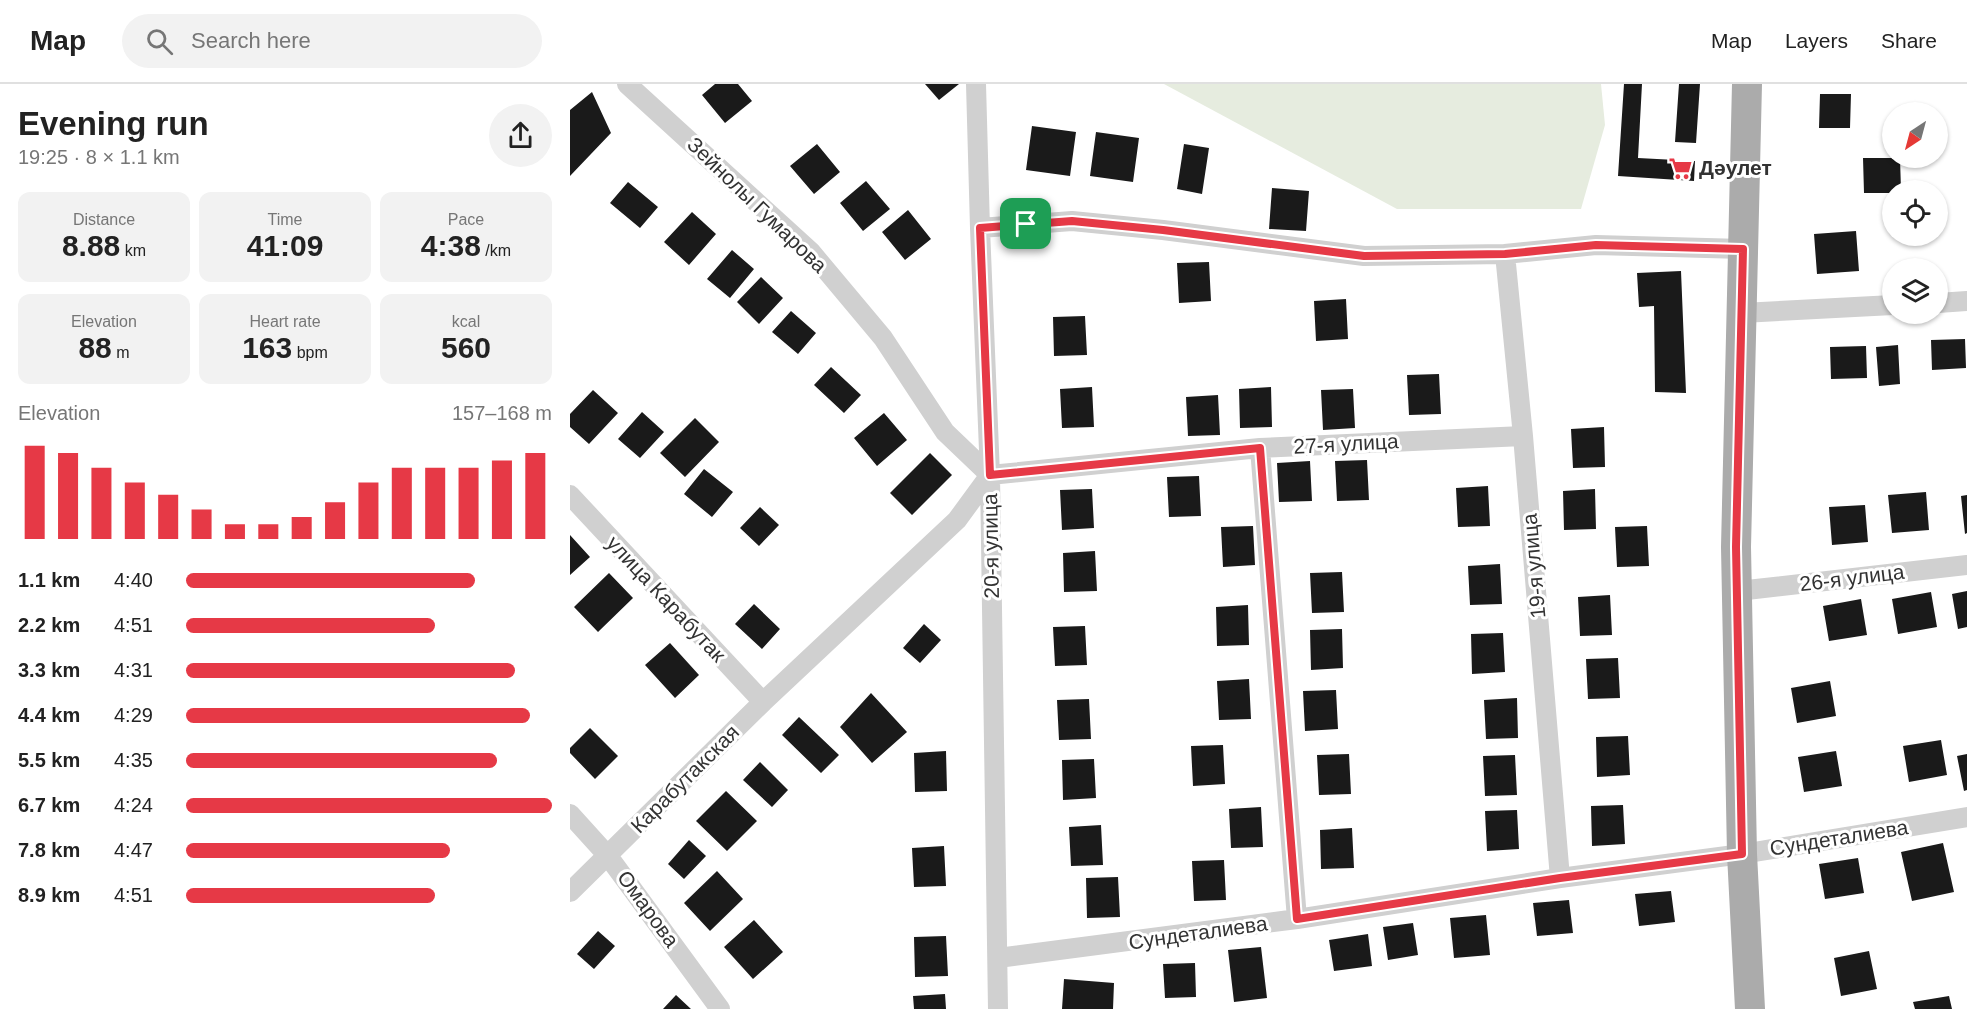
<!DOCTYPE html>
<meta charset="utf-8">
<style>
body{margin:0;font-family:Helvetica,sans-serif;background:#f2f2f2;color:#222;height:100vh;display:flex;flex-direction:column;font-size:22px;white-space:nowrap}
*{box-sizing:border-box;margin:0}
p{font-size:20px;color:#767676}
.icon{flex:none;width:33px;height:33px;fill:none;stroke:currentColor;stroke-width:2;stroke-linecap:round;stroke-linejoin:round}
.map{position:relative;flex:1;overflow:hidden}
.panel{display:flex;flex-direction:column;background:#fff;width:570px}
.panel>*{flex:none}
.needle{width:39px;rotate:216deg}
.fabs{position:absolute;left:1312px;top:18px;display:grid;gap:12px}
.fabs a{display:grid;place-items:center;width:66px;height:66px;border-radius:50%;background:#fff;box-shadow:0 2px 4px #0004;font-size:30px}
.pin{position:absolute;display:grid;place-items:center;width:51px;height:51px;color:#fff;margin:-26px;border-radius:12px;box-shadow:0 3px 9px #0006}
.round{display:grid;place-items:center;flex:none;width:63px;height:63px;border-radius:32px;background:#f2f2f2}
.head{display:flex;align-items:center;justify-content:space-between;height:102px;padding:0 18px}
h1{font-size:33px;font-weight:600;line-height:45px}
.metrics{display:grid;grid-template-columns:repeat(3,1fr);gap:9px;height:102px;padding:6px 18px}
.metrics div{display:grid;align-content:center;border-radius:12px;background:#f2f2f2;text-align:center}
.metrics b{font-size:30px;font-weight:600}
.metrics small{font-size:16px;font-weight:400}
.metrics p{font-size:16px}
.chart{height:168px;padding:12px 18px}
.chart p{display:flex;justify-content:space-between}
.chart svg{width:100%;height:108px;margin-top:6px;stroke:#e63946;stroke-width:6}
ul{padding:0 18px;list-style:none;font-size:20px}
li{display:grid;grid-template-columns:96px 72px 1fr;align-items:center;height:45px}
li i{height:15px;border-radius:8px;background:#e63946}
header{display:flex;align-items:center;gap:36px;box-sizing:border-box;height:84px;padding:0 30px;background:#fff;border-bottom:2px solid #e0e0e0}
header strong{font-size:28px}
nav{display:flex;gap:33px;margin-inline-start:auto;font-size:21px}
.search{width:420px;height:54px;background:#f2f2f2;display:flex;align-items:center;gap:15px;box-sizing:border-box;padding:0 21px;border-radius:33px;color:#767676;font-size:22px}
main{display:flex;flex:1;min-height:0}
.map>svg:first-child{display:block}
.green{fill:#e6ecdf}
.building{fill:#1a1a1a}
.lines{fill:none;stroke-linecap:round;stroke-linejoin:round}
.street{stroke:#d0d0d0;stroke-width:20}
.primary{stroke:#ababab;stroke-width:30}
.route-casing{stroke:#fff;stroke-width:12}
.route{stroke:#e63946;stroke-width:8}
.labels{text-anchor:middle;stroke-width:6;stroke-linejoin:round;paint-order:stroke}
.poi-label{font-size:21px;font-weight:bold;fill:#333;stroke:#fff;text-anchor:start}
.street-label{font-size:21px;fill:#333;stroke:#fff}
</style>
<header>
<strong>Map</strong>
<div class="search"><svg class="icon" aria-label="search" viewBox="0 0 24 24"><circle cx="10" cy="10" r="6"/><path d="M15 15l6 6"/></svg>Search here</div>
<nav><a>Map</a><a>Layers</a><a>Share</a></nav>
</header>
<main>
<section class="panel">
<div class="head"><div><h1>Evening run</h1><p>19:25 · 8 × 1.1 km</p></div><a class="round"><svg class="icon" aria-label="share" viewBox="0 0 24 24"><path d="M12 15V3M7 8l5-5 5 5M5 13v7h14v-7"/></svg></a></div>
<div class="metrics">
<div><p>Distance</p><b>8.88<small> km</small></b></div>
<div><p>Time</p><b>41:09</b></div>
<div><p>Pace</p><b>4:38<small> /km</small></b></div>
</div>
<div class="metrics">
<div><p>Elevation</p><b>88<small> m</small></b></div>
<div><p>Heart rate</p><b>163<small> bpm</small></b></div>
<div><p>kcal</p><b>560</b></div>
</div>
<div class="chart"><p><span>Elevation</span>157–168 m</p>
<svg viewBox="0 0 160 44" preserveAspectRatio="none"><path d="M5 44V6M15 44V9M25 44V15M35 44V21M45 44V26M55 44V32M65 44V38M75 44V38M85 44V35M95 44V29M105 44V21M115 44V15M125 44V15M135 44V15M145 44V12M155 44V9"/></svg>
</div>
<ul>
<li><b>1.1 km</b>4:40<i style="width:79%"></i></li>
<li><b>2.2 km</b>4:51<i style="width:68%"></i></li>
<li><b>3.3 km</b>4:31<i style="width:90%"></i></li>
<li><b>4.4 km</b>4:29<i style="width:94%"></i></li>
<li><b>5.5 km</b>4:35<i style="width:85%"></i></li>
<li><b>6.7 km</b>4:24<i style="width:100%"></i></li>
<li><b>7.8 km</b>4:47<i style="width:72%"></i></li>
<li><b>8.9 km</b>4:51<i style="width:68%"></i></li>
</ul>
</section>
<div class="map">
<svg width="1397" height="925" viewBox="0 0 1397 925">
<rect width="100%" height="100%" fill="#fff"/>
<!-- green -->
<path class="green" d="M594 0H1031L1035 41 1011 125H827Z"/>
<!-- building -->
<path class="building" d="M145 0H168L182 17 155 39 132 11Z
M355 0H389L369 16Z
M1054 0H1072L1068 74 1125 77 1124 97 1048 92Z
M1109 0H1130L1126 59 1105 58Z
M22 8 41 49 0 92V26Z
M1250 10H1281L1280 44H1249Z
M462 42 506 48 500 92 456 86Z
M526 48 569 54 563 98 520 92Z
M247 60 270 88 244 110 220 82Z
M614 60 639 64 632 110 607 105Z
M1293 74H1330L1331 106H1323V109H1294Z
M296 97 320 125 293 147 270 119Z
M58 98 88 123 70 144 40 119Z
M702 104 739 107 736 147 699 145Z
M338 126 361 155 335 176 312 148Z
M122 128 146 150 119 181 94 158Z
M1286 147 1289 187 1247 190 1244 150Z
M162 166 184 185 160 214 137 195Z
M639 178 641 217 609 219 607 179Z
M1111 187 1116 309 1085 308 1084 222 1069 223 1067 189Z
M191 193 213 214 189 240 167 218Z
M776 215 778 255 746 257 744 217Z
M221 227 246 249 228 270 202 248Z
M515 232 517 271 484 272 483 233Z
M1395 255 1396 284 1362 286 1361 256Z
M1328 261 1330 300 1309 302 1306 263Z
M1296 262 1297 294 1261 295 1260 263Z
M261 283 291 311 274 329 244 301Z
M869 290 871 330 839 331 837 291Z
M522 303 524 343 492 344 490 305Z
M701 303 702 343 670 344 669 305Z
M783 305 785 344 753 346 751 306Z
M23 306 48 329 19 360 0 343V330Z
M648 311 650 351 618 352 616 313Z
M72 328 94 348 70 374 48 355Z
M314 329 337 356 307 382 284 354Z
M125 334 149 358 115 393 90 369Z
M1034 343 1035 383 1003 384 1001 345Z
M360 369 382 391 342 431 320 409Z
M797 376 799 416 767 417 765 377Z
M740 377 742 417 709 418 707 379Z
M134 385 163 408 142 433 114 410Z
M629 392 631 432 599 433 597 393Z
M918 402 920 442 888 443 886 404Z
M522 405 524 444 492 446 490 406Z
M1025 405 1026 445 994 446 993 407Z
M1356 408 1359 446 1322 449 1318 411Z
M1397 411V449L1395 450 1391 412Z
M1295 421 1298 458 1262 461 1259 423Z
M190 423 209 441 189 462 170 444Z
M683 442 685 481 653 483 651 443Z
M1077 442 1079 482 1047 483 1045 443Z
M0 451 20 473 0 491Z
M525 467 527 507 494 508 493 469Z
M930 480 932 520 900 521 898 482Z
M772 488 774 528 742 529 740 489Z
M39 489 63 514 28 548 4 523Z
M1397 507V543L1388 545 1382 510Z
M1361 508 1367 543 1328 550 1322 515Z
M1040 511 1042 551 1010 552 1008 513Z
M1291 515 1297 551 1259 557 1253 522Z
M184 520 210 545 192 565 165 540Z
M678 521 679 561 647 562 646 523Z
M354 540 371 556 350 579 333 564Z
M515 542 517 581 485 582 483 543Z
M772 545 773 584 741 586 740 546Z
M933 549 935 588 902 590 901 550Z
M100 559 129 591 105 614 75 581Z
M1048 574 1050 614 1018 615 1016 575Z
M679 595 681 635 649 636 647 597Z
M1260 597 1266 632 1227 639 1221 604Z
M766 606 768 645 735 647 733 607Z
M301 609 337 648 302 679 270 643Z
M947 614 948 654 916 655 914 616Z
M519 615 521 655 489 656 487 616Z
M229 633 269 671 251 689 212 651Z
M20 644 48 672 25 695 0 669V664Z
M1058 652 1060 691 1027 693 1026 653Z
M1371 656 1377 691 1339 698 1333 662Z
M653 661 655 700 623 702 621 662Z
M376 667 377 707 345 708 344 669Z
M1266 667 1272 702 1234 708 1228 673Z
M779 670 781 710 749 711 747 671Z
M1397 670V706L1394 707 1387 672Z
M945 671 947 711 915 712 913 672Z
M524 675 526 714 493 716 492 676Z
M190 678 218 706 202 723 173 696Z
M156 707 187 737 157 767 126 737Z
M1053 721 1055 760 1022 762 1021 722Z
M691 723 693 763 661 764 659 725Z
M947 726 949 765 917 767 915 727Z
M531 741 533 781 501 782 499 743Z
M782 744 784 784 751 785 750 746Z
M119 756 136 772 114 795 98 780Z
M1373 759 1384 808 1342 817 1331 768Z
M374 762 376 802 344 803 342 764Z
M1288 774 1294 809 1255 815 1249 780Z
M654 776 656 816 624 817 622 777Z
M147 787 173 815 140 847 114 819Z
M548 793 550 833 517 834 516 794Z
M1101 807 1105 838 1069 842 1065 810Z
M999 816 1003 849 967 852 963 819Z
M916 831 920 871 884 874 880 834Z
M184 836 213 868 183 895 154 863Z
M843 839 848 871 818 876 813 843Z
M28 847 45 862 24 885 7 870Z
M798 850 802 882 764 887 759 856Z
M376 852 378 892 345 893 344 853Z
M691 863 697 914 664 918 658 866Z
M1299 867 1307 905 1271 912 1264 874Z
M625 879 626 913 595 914 593 880Z
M494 895 544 899 543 925H492Z
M375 910 376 925H344L343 912Z
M106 911 121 925H93Z
M1379 912 1382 925H1345L1343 918Z"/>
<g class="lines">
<!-- street -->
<path class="street" d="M57 0 241 168 313 254 375 348 420 391
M406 0 410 144 420 391 428 925
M410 144 502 137 593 146 794 172 935 170 1026 161 1173 165
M935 170 953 352 990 794
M1368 219 1397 217
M1172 229 1323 221
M690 364 727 835
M420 391 690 364 953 352
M0 411 193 618
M1168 507 1397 481
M0 730 38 772 150 925
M0 808 193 618 387 436 420 391
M428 874 727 835 990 794 1172 770 1397 733"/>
<!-- primary -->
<path class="primary" d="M1177 0 1166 463 1172 770 1180 925"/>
</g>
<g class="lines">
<defs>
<path id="route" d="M502 137 593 146 794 172 935 170 1026 161 1173 165 1166 463 1172 770 990 794 727 835 690 364 420 391 410 144Z"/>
</defs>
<!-- route casing -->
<use href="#route" class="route-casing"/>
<!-- route -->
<use href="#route" class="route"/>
</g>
<!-- icons -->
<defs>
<symbol id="supermarket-bare" viewBox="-9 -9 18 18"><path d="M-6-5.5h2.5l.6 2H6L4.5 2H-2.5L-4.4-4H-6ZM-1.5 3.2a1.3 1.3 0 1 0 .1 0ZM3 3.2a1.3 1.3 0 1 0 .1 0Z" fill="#e63946" stroke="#fff" stroke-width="2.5" paint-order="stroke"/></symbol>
</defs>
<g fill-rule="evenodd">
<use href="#supermarket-bare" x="1094" y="68" width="33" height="33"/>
</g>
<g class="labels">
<!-- poi labels -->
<g class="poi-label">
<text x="1129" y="91">Дәулет</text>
</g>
<!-- street labels -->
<g class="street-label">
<text transform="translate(187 121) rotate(44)" y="7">Зейнолы Гумарова</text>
<text transform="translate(776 360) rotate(-3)" y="7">27-я улица</text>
<text transform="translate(421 462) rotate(-91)" y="7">20-я улица</text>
<text transform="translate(964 482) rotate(-95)" y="7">19-я улица</text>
<text transform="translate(1282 494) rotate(-7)" y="7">26-я улица</text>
<text transform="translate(96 515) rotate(47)" y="7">улица Карабутак</text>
<text transform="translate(115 695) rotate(-45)" y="7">Карабутакская</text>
<text transform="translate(1269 754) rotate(-9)" y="7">Сундеталиева</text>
<text transform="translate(78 825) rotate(54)" y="7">Омарова</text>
<text transform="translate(628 849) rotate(-8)" y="7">Сундеталиева</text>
</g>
</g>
</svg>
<div class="fabs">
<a><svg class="needle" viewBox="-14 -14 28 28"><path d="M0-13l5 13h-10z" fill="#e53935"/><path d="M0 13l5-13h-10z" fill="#767676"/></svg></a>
<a><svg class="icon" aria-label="locate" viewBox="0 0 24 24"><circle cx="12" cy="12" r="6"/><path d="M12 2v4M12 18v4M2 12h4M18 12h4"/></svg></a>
<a><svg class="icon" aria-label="layers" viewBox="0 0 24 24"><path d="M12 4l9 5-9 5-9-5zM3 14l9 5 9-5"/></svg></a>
</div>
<div class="pin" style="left:456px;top:140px;background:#1e9e55"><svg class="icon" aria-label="arrive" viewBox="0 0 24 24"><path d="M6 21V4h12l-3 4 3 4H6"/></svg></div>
</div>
</main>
